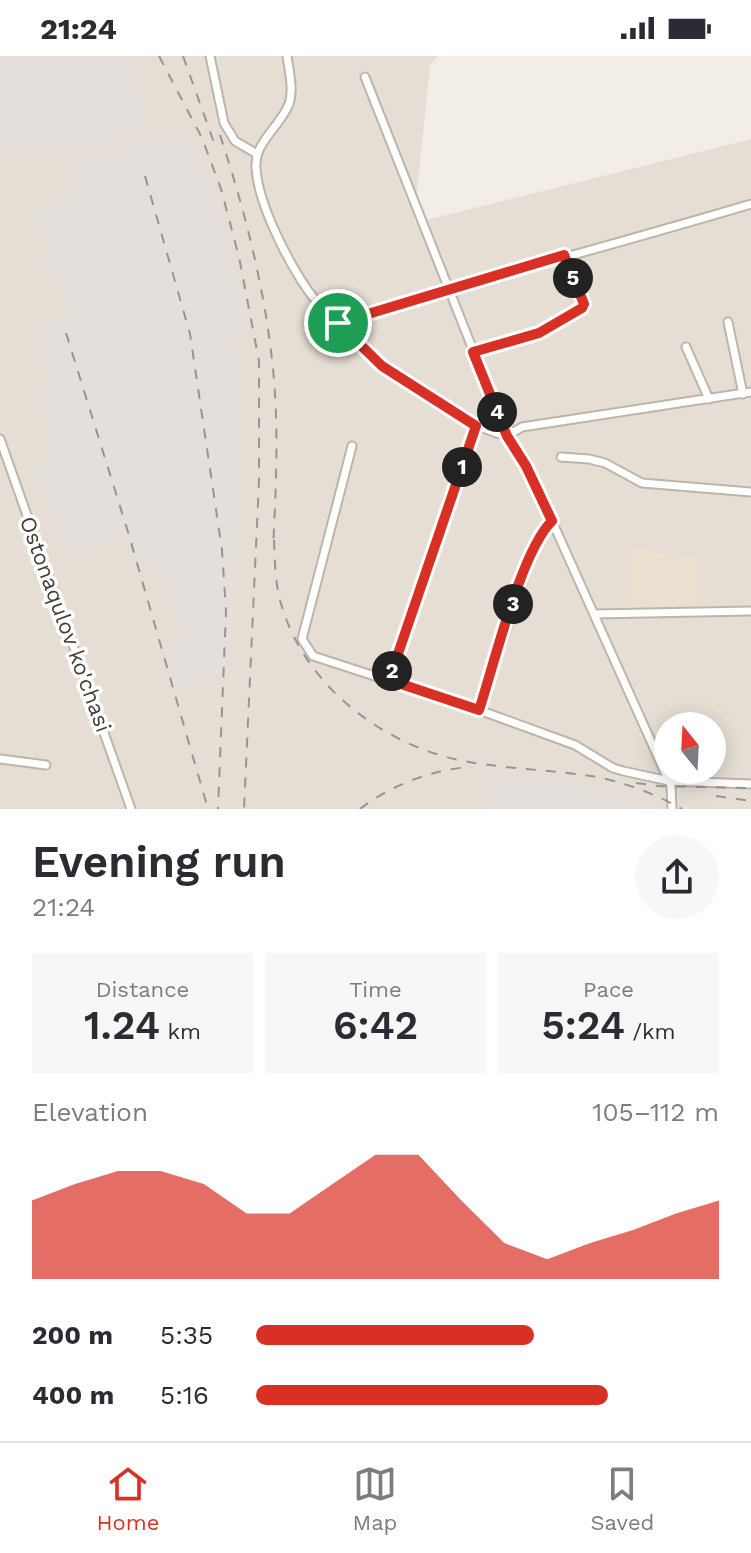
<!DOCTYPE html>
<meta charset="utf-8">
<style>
body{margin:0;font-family:"Work Sans",sans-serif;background:#f7f7f7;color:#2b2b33;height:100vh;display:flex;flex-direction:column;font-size:30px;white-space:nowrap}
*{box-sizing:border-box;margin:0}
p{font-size:26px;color:#7c7c81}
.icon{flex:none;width:44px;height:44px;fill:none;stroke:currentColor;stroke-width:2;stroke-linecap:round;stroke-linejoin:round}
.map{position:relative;height:753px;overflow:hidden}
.sheet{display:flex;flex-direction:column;background:#fff;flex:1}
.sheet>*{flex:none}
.needle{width:52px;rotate:342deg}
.controls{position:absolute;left:654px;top:656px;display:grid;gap:16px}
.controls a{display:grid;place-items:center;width:72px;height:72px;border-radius:50%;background:#fff;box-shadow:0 4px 20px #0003;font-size:40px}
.pin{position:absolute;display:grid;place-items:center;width:68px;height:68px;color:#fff;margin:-34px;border:4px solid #fff;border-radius:50%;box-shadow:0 2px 8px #0007}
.km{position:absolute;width:40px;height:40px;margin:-20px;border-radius:50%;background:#222;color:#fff;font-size:22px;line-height:40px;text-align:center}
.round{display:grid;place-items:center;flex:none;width:84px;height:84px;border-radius:42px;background:#f7f7f7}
.summary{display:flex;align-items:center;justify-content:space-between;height:136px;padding:0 32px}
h1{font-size:44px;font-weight:600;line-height:60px}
.stats{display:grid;grid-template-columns:repeat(3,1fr);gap:12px;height:136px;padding:8px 32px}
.stats div{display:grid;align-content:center;border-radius:0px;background:#f7f7f7;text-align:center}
.stats b{font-size:40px;font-weight:600}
.stats small{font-size:22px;font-weight:400}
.stats p{font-size:22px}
.chart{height:224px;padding:16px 32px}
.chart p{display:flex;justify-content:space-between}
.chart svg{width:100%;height:144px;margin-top:8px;fill:#d93025;opacity:.7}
ul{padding:0 32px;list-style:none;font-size:26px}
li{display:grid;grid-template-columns:128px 96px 1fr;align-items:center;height:60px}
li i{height:20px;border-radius:10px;background:#d93025}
.status{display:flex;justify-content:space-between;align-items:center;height:56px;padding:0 40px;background:#fff;direction:ltr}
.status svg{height:22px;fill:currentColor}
.tabs{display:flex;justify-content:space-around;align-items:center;height:112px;border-top:2px solid #e1e1e2;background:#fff;font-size:22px;color:#7c7c81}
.tabs a{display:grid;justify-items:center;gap:4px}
.tabs .selected{color:#d93025}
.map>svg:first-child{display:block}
.residential{fill:#e6ded4;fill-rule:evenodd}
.industrial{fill:#e5dfdb}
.education{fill:#ebe0d0}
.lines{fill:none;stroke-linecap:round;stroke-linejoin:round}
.minor-casing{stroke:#beb4a9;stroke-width:11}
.minor{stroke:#fff;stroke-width:7}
.rail{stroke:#959595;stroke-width:2;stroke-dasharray:10 10;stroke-linecap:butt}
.route-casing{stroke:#fff;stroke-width:16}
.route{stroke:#d93025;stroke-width:10}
.labels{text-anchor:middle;stroke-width:7;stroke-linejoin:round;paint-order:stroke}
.street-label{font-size:22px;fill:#453d35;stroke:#fff}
</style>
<div class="status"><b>21:24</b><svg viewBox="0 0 49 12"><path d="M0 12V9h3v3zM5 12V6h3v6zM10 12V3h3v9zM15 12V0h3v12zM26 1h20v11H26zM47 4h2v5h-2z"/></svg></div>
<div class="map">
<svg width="751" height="753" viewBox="0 0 751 753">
<rect width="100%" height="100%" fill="#f2ede6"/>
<!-- residential -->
<path class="residential" d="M0 0H438L430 9 414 167 751 83V753H0ZM668 670H712V714H668Z"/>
<!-- industrial -->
<path class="industrial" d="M0 0H133L149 79 37 97 0 94Z
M185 80 212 127 248 262 235 279 242 335 235 529 229 616 179 633 164 593 182 585 162 511 149 515 146 506 138 507 124 479 67 500 32 410 51 402 39 333 47 323 36 280 70 254 39 202 50 193 29 160 79 135 65 104Z
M488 720 568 729 573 727 657 753H486Z"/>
<!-- education -->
<path class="education" d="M633 493 698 503V546L626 553Z"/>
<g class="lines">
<defs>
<path id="minor" d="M210 0 224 67 235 85 257 98
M287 0C289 15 294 34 289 48 280 71 254 86 256 112 258 146 283 195 301 224 336 281 442 364 507 380L522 371 751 336
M365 21 507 380 526 410 552 465 671 730 672 753
M728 266 743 338
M338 267C475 225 613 189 751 148
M686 291 709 343
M473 296 539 277 582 252 584 248 564 199
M0 383 131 753
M352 390 302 583 313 600 479 654 575 689 613 712 623 715 669 725 751 728
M561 401 589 403 605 407 642 427 751 436
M594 558 751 555
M389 624 476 370
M479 654 534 492 545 473 552 465
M0 703 46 709"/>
</defs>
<!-- minor casing -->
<use href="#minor" class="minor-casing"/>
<!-- minor -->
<use href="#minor" class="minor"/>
<!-- rail -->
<path class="rail" d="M159 0 202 82 221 133 239 201 259 305V425L244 753
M183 0 216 92
M220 79C245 155 265 233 273 313 279 372 276 433 273 492
M145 120 190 278 222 494 226 555 218 753
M66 277 128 476 208 753
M274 484C275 506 275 530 282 551 307 633 387 692 469 706 510 713 551 714 591 720 621 725 656 738 682 753
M636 727 658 730 751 732
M716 740 751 745
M360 753C389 730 433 713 471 711"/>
</g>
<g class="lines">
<defs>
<path id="route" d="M564 199 584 248 582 252 539 277 473 296 507 380 526 410 552 465C521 495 494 609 479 654L389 624 476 370 382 310 338 267Z"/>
</defs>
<!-- route casing -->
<use href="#route" class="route-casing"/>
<!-- route -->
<use href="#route" class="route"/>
</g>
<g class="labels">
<!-- street labels -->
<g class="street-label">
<text transform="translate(66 568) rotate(70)" y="8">Ostonaqulov ko'chasi</text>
</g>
</g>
</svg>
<div class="controls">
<a><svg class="needle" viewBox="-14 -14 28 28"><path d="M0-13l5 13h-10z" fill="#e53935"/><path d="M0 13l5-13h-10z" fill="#7c7c81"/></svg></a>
</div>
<div class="pin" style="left:338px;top:267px;background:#1e9e55"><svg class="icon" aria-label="arrive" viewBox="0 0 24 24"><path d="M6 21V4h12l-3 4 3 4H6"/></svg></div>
<b class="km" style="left:462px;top:411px">1</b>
<b class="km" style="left:392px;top:615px">2</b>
<b class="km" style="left:513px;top:548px">3</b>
<b class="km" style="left:497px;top:356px">4</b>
<b class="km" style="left:573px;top:222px">5</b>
</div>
<section class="sheet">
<div class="summary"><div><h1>Evening run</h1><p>21:24</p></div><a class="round"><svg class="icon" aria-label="share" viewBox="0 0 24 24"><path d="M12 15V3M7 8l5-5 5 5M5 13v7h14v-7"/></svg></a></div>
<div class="stats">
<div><p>Distance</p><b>1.24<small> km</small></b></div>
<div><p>Time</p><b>6:42</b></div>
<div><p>Pace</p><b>5:24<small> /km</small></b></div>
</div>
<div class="chart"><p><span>Elevation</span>105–112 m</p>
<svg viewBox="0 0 160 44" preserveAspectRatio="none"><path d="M0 44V20L10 15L20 11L30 11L40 15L50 24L60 24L70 15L80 6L90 6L100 20L110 33L120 38L130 33L140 29L150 24L160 20V44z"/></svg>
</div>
<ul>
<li><b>200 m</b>5:35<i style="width:60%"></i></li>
<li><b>400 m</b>5:16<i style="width:76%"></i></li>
</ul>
</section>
<nav class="tabs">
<a class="selected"><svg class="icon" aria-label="home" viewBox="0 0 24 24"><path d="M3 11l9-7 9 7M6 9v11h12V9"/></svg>Home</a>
<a><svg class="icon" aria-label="map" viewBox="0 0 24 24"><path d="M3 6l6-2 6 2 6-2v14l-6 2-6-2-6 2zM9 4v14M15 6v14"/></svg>Map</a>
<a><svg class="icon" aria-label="saved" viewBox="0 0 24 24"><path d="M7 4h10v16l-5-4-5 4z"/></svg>Saved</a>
</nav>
